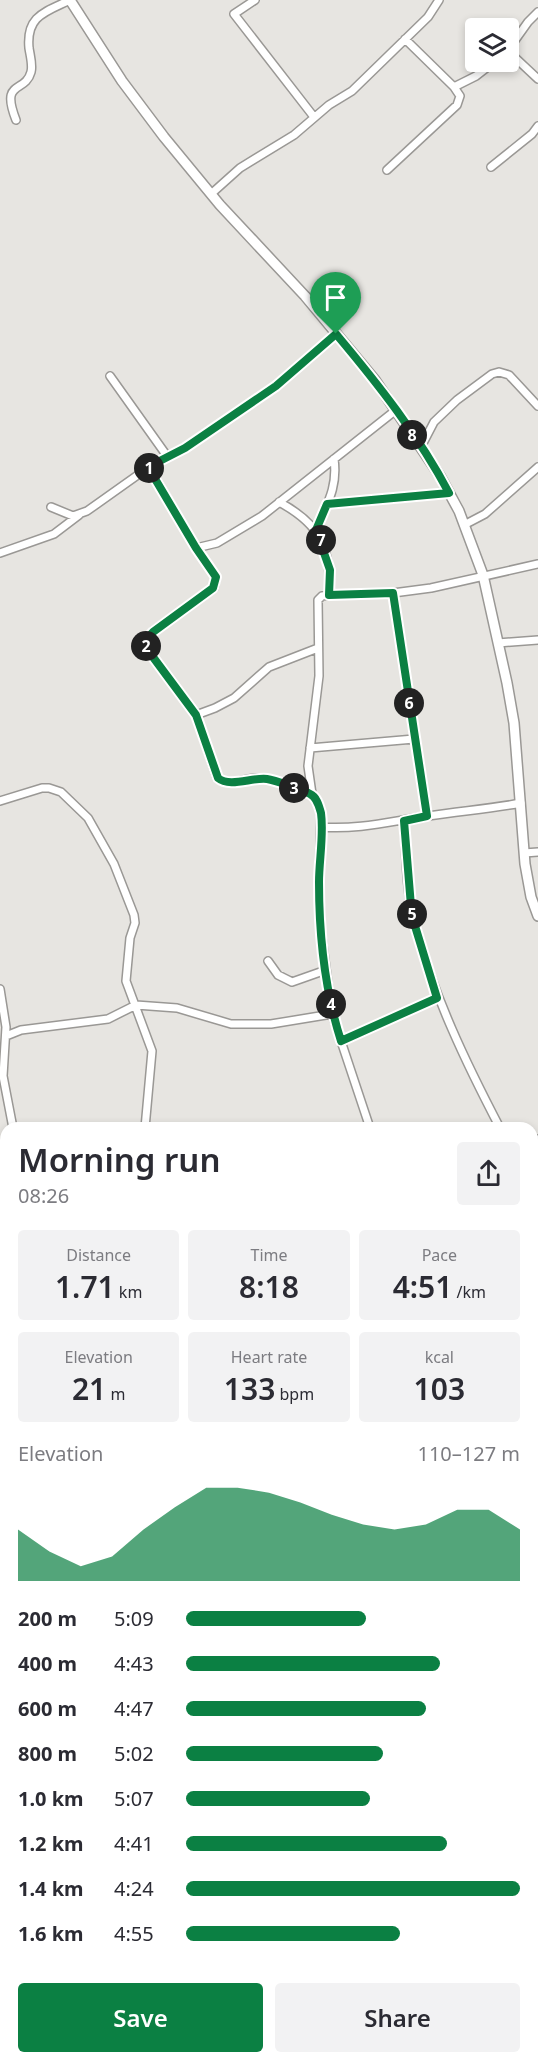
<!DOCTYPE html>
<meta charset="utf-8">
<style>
body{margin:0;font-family:"Noto Sans",sans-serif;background:#f2f2f3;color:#2b2b33;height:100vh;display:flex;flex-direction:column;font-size:22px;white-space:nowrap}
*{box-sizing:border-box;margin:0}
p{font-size:20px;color:#7c7c81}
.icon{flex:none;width:33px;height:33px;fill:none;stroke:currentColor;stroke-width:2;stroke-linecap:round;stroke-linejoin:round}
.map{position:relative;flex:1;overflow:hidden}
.sheet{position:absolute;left:0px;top:1122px;width:538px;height:942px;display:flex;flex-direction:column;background:#fff;border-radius:18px 18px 0 0;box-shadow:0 3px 9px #0003}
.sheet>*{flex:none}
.tools{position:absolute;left:465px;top:18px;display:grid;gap:12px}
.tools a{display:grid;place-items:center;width:54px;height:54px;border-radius:6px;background:#fff;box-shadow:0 3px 9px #0003;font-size:30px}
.pin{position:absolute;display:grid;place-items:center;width:51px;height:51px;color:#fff;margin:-62px -26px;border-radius:50% 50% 50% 0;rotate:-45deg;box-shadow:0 0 6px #0007}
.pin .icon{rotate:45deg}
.km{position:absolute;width:30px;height:30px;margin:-15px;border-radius:50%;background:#222;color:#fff;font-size:16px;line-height:30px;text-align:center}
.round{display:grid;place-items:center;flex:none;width:63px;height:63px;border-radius:6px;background:#f2f2f3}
.summary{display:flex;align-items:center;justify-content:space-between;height:102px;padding:0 18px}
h1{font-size:33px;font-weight:600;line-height:45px}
.figures{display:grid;grid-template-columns:repeat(3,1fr);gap:9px;height:102px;padding:6px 18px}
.figures div{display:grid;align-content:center;border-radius:6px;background:#f2f2f3;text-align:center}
.figures b{font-size:30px;font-weight:600}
.figures small{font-size:16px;font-weight:400}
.figures p{font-size:16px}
.chart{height:168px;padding:12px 18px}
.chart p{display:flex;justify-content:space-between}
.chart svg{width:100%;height:108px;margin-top:6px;fill:#0b8043;opacity:.7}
.cta{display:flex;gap:12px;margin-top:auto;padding:12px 18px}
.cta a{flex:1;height:69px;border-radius:6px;background:#0b8043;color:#fff;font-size:24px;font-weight:600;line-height:69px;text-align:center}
.cta a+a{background:#f2f2f3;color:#2b2b33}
ul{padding:0 18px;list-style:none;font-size:20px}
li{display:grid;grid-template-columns:96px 72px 1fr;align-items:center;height:45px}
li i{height:15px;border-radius:8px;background:#0b8043}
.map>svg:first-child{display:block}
.forest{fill:#af9fe5}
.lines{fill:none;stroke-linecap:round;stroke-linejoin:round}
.street-casing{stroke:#9a9895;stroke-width:10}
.secondary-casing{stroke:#9a9895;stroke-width:12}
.street{stroke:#fff;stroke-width:7}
.secondary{stroke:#fff;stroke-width:9}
.route-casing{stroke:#fff;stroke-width:12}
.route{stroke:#0b8043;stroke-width:8}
</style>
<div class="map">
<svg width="538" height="2064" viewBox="0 0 538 2064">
<rect width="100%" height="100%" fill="#e7e5e1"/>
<!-- forest -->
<path class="forest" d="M250 2058H450L453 2064H248Z"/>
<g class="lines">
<defs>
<path id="street" d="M255 0 234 14 314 117
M405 39 454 87 476 76 494 62
M508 50 528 22 538 12
M508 51 538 79
M16 120C0 79 25 94 31 72 33 65 30 55 29 48 26 16 45 12 70 0
M491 167 532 134 538 126
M387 170 457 105 460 96 454 87
M211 194 240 168 294 135 329 105 352 91 428 17 439 0
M110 376 167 456
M421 447 434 422 457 400 492 374 499 372 509 375 538 406
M149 467 196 548 216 577 214 588 153 631 148 637 147 649 196 715 217 778C228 787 243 779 255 778 275 778 293 788 312 794
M279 502C320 524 332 548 329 595
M327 504 449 493
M51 507 73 516 87 511 149 467 185 448 276 386 336 334
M464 525 485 514 538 467
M316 530C327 504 338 487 334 459
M196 548 217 543 262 516 396 410
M0 553 54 534 79 515
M393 593 427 816
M498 643 538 640
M196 715 215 708 234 698 269 667 318 648
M310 748 414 739
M0 801 42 788H49L61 792 88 818 114 864 134 915 135 923 130 938 126 981 152 1051 145 1128
M404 821C406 855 406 892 415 926 434 996 466 1063 500 1128
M321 827C358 830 392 821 428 816 459 811 490 809 521 803
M524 853 538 852
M268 961 278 975 292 982 326 970
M0 989 6 1027 3 1076 13 1128
M6 1036 21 1030 108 1019 136 1005 177 1008 231 1024H271L332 1014
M341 1041 437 998
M370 1128 332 1014 321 931 319 880 321 816 318 802 312 794 308 766 319 676 318 600 322 596 329 595 393 593 431 588 538 564
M532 1141 538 1139
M532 1264 538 1262
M0 1270H6
M0 1383 6 1380
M532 1418 538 1416
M0 1505 6 1501
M532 1575H538
M0 1702 6 1699
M532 1731H538
M532 1835 538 1834
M253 2058 268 2064
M513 2058 514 2064
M52 2064 108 2058"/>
<path id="secondary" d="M70 0 122 81 164 137 220 205 305 296 375 380 440 476 459 511 483 575 507 683 514 723 525 864 531 897 538 916"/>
</defs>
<!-- street casing -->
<use href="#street" class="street-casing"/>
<!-- secondary casing -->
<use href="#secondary" class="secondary-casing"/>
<!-- street -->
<use href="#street" class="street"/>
<!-- secondary -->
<use href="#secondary" class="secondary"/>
</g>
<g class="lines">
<defs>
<path id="route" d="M336 334C378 384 419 436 449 493L327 504 316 530 330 570 329 595 393 593 427 816 404 821 411 906 415 926 437 998 341 1041C325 991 319 935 319 882 319 861 324 834 321 813 319 806 317 797 310 794 304 790 274 780 267 779 252 777 230 788 218 778L196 715 147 649C145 641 148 637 153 632L213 588 216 577 196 548 148 467 185 448 276 386Z"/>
</defs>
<!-- route casing -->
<use href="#route" class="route-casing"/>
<!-- route -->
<use href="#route" class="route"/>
</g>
</svg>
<div class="tools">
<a><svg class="icon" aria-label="layers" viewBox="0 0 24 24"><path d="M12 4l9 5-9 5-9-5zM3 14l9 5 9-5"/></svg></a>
</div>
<div class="pin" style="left:336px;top:334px;background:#1e9e55"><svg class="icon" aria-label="arrive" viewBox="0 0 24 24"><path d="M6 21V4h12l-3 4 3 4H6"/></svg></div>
<b class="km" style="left:149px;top:468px">1</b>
<b class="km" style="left:146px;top:646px">2</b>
<b class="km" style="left:294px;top:788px">3</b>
<b class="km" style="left:331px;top:1004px">4</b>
<b class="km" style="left:412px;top:914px">5</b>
<b class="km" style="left:409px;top:703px">6</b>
<b class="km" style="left:321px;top:540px">7</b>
<b class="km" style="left:412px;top:435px">8</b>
<section class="sheet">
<div class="summary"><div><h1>Morning run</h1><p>08:26</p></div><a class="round"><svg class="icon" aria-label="share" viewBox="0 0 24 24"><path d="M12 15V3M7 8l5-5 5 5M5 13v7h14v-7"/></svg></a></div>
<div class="figures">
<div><p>Distance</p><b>1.71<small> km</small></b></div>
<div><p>Time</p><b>8:18</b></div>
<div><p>Pace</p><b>4:51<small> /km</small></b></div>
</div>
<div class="figures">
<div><p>Elevation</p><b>21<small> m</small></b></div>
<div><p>Heart rate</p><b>133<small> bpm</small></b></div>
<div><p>kcal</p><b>103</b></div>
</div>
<div class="chart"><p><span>Elevation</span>110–127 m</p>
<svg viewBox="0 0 160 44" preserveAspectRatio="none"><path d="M0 44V23L10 32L20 38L30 34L40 23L50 14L60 6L70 6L80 8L90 12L100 17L110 21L120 23L130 21L140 15L150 15L160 23V44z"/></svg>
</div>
<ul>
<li><b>200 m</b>5:09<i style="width:54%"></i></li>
<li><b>400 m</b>4:43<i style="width:76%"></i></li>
<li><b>600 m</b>4:47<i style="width:72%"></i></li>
<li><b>800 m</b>5:02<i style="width:59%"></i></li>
<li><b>1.0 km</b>5:07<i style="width:55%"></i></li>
<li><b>1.2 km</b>4:41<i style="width:78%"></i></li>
<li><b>1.4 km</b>4:24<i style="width:100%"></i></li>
<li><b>1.6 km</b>4:55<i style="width:64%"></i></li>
</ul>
<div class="cta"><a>Save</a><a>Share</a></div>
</section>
</div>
